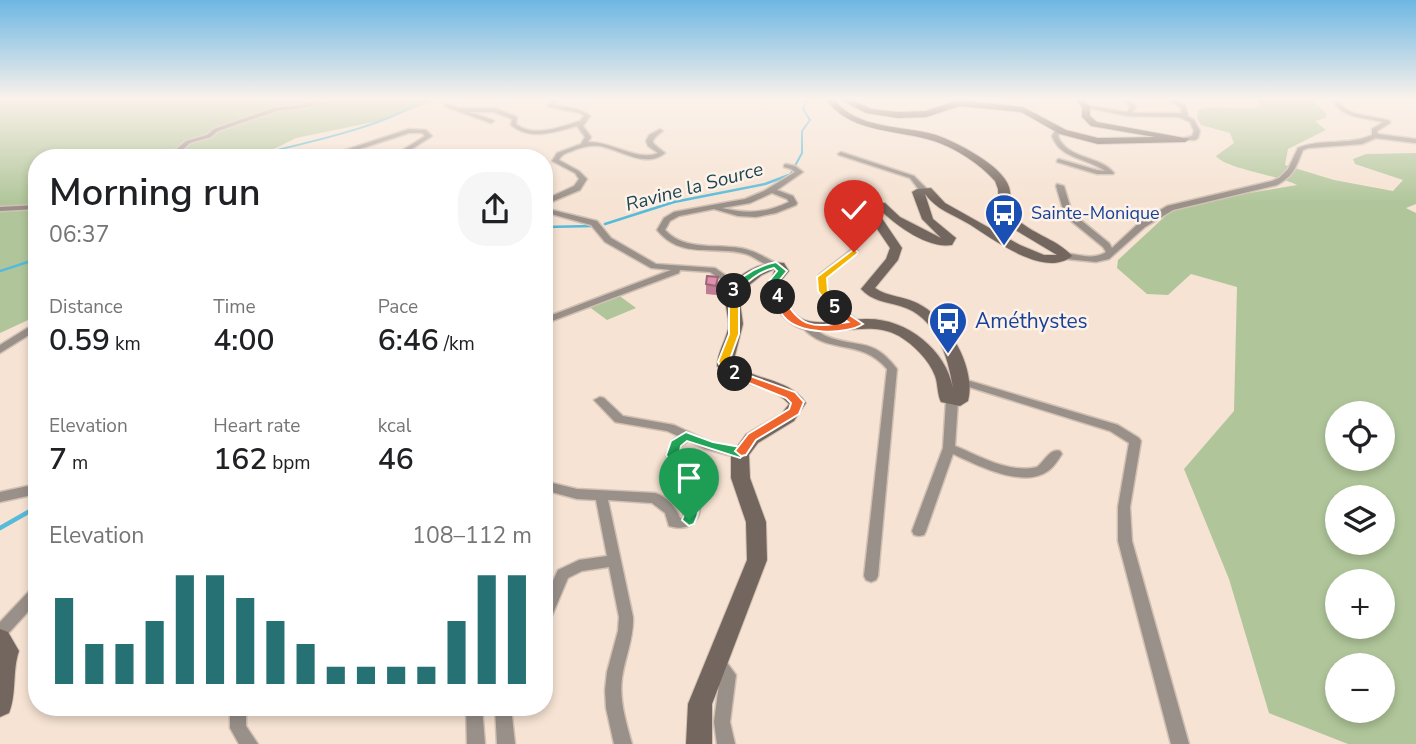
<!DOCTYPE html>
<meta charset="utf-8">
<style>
body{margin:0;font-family:"Nunito Sans",sans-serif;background:#f6f6f6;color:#202124;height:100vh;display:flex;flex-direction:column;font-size:26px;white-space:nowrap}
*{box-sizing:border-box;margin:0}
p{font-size:23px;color:#757577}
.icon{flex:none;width:38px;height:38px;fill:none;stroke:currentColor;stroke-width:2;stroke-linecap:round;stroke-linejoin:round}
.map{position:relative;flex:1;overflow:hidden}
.side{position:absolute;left:28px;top:149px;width:525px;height:567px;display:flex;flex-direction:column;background:#fff;border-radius:28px;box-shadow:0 4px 10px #0003}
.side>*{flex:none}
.tools{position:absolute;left:1325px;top:401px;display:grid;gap:14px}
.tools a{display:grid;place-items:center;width:70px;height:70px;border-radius:50%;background:#fff;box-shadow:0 4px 10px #0003;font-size:35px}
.pin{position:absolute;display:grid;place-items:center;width:60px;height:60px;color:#fff;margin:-72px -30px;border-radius:50% 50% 50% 0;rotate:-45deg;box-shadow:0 0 7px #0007}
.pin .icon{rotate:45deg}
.km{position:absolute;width:35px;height:35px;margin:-18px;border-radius:50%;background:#222;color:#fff;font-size:19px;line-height:35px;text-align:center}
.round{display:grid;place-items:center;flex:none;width:74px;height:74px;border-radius:28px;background:#f6f6f6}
.overview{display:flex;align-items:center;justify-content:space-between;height:119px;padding:0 21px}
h1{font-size:38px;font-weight:600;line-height:52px}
.metrics{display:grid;grid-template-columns:repeat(3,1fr);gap:10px;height:119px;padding:7px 21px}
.metrics div{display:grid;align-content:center}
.metrics b{font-size:30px;font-weight:600}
.metrics small{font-size:19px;font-weight:400}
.metrics p{font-size:19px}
.chart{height:196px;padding:14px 21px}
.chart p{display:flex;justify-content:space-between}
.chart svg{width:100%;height:126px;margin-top:7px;stroke:#267174;stroke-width:6}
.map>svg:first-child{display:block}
.green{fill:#b0c69a;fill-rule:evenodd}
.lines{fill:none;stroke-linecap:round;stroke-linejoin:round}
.stream-far2{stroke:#56bbdb;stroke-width:2}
.stream-far1{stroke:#56bbdb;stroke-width:2.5}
.stream{stroke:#56bbdb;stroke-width:4.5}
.minor-casing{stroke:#d2c1b3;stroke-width:3}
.secondary-casing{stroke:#d2c1b3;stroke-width:2}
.minor{fill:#99908a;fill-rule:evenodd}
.secondary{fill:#73665e;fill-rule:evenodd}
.wall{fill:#c17c95}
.building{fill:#e090ad;stroke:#9d6579;stroke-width:2}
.split-1{fill:#22a559;stroke:#fff;stroke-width:2}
.split-2{fill:#f0652b;stroke:#fff;stroke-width:2}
.split-3{fill:#f5b400;stroke:#fff;stroke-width:2}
.split-4{fill:#22a559;stroke:#fff;stroke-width:2}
.split-5{fill:#f0652b;stroke:#fff;stroke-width:2}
.split-6{fill:#f5b400;stroke:#fff;stroke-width:2}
.labels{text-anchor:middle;stroke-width:5;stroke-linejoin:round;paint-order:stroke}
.far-transit-label{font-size:18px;fill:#164399;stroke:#fef2e8;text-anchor:start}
.far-water-label{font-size:19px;font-style:italic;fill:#1a4654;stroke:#fef2e8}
.transit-label{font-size:21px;fill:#164399;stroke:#fef2e8;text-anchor:start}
</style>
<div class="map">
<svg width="1416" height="744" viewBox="0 0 1416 744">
<rect width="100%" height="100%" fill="#f6e3d3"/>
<!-- green -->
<path class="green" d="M0 98H441L388 119 296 138 258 157 37 158V316L0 333Z
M1257 98H1310L1327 114 1325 118 1315 121 1326 130 1288 149 1285 165 1334 180 1393 191 1403 180 1355 164 1353 159 1366 154 1416 153V204L1406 208 1416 213V744H1348L1269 713 1229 579 1184 469 1234 411 1237 287 1191 274 1168 295 1147 294 1117 268 1118 260 1173 209 1194 202 1297 185C1278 175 1226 169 1216 156L1234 143 1230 133 1201 125 1197 118 1198 110C1218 103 1240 112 1260 107ZM1337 413H1382V458H1337ZM1337 497H1382V542H1337ZM1337 581H1382V626H1337ZM1337 665H1382V710H1337Z
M617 294 636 308 607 320 588 306Z"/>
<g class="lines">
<!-- stream-far2 -->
<path class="stream-far2" d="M244 158C286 147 395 126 423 98
M784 177 790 175 802 153V131L810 120 803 109 807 98"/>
<!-- stream-far1 -->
<path class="stream-far1" d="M605 224 674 202 765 184 789 175
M544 227 594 226
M0 271 37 259"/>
<!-- stream -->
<path class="stream" d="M0 528 37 507"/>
<defs>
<path id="minor" d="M319 98H327L309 107 277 111 218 131 211 137 190 143 174 158H166L186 141 207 135 214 129 274 108 306 104Z
M554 98H560L555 105C567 107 581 108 590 116L583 126 591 137 588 142C611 141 638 162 658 153L648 146 646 141 649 135 660 129 663 131C647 143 652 142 665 153 645 169 622 150 600 146 590 145 581 147 572 151 566 153 562 154 559 160L579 171 587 179 580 190 544 205V200L574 186 579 179 575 173 552 161 557 153 581 144 585 137 577 126C555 132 530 141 511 125L512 119 494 112H469L493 120 494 121 491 123 444 106 447 104 459 108H495L517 117 516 124C534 138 560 127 580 121L584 116 580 113 549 107 548 106Z
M927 98H961L978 105 975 107 957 101Z
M1123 98H1129L1136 107 1132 112 1138 113H1182L1180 107 1165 98H1173L1185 105 1188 115 1187 116 1194 120 1200 131 1198 138 1195 140H1183V138L1192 136 1194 131 1190 122 1179 117 1128 116 1083 107 1086 105 1127 112 1130 107Z
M1331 98H1337C1346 118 1372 115 1390 121V123L1377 131 1378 134 1416 139V143L1376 138 1362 144 1308 148 1303 150C1295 168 1295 175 1277 185L1173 210 1145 227 1109 259 1096 262 1066 259 1062 256 1066 253C1079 255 1095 260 1106 252L1103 247 1065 216 1056 186 1057 184 1064 186 1072 213 1109 243 1112 248 1139 223 1167 206 1272 181 1279 178 1288 169 1298 148C1321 138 1348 146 1372 135V129L1383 122C1364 117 1341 119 1331 98Z
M409 129 426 130 432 136 398 158H390L425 136 422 133H409L332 158H321Z
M1056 129 1061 130 1058 136C1067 160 1100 155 1114 173L1113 174H1097L1057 162V160L1059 159 1097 170 1105 171C1087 158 1060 159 1052 136Z
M841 152 914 176 927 189 920 191 910 178 839 155 838 154Z
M786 164 795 166 803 172 777 190 793 196 797 203 796 205 776 213 756 217 738 216 714 209 679 216 670 221 665 230C685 252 719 243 745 249 757 252 766 258 776 263V267C765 267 756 257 746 254 714 245 681 260 657 230L664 218 674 212 745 199 764 191 795 172 791 169 784 167V165ZM772 193 787 199 789 202C766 213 747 214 722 208L750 203Z
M37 205V209L0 211V207Z
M544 208 597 221 611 238 656 264 715 268 741 286 737 289 734 288 710 272 680 270 679 273 544 324V318L671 270 651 268 605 242 591 225 544 212Z
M851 250H857L858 252 826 278C826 300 844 310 860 322L862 324 857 327C838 319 813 298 819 275Z
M544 255 548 258 544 260Z
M37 322V330L0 353V345Z
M807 324C814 327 819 333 826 336 858 349 872 336 897 369L878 576 876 580 871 582 866 580 864 576 887 369C860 337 827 356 802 327Z
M37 341V367L32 364V344Z
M960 378 1118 425 1139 438 1141 441 1130 507 1132 541 1189 744H1171L1118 541V507L1129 443 1110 431 956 383 955 381Z
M600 397 604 398 623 416 674 425 713 443 744 451 746 454 744 457 740 458 705 449 688 441 681 446 678 455C684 468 694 481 698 495 704 518 693 533 669 526L665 513 652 503 608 500 633 617C634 638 625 657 622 678 619 700 626 722 632 744H614L606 708 605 690 607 672 618 631 619 617 609 567 582 571 568 578 549 623 544 624V600L558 570 579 560 607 556 596 500 577 499 544 490V481L577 489 655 493C667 497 676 507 680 518H683C691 494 675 476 666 455L672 441 678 436 667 431 615 422 594 400Z
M952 398 958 401 955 446C980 456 1009 474 1037 467 1045 461 1050 448 1060 451L1062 454C1058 460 1054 467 1048 471 1023 489 977 465 953 454L926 531 924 535 919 536 914 535 912 531 943 448 946 401Z
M37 484V494L0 502V492Z
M37 586V602L5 637 0 639V622L32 588Z
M716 654 722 656 736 675 730 722 735 744H717L714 722 720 677 708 661 710 656Z
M230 707H246V726L258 744H239L230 728Z
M466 707H482L485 744H467Z
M495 707H511L515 744H497Z"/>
<path id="secondary" d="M825 98H833C856 130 902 125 936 135 956 142 1002 165 1009 187 1013 200 1007 210 1019 221 1035 235 1058 240 1072 256 1045 279 993 239 969 224 952 214 937 210 925 194L933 219 956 238 952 245C927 249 896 225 879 209L881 217 902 248 898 260 875 288C888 297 903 296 917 303 947 317 977 368 968 401L960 406 941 402C937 394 938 384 935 376 929 360 914 345 899 336 859 313 804 356 776 307 764 287 768 288 775 269L762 275 742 291 740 302 743 324 733 364C756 381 789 378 806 403L794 421 758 443 749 455 750 478 766 522 767 560 712 704V744H686L688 704 747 560 746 522 731 478V455L746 434 782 413 789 404C770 383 736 388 717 366 717 353 725 342 728 329 730 318 724 307 726 297 731 275 764 259 784 263L789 271 781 281C790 340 828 318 868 319 907 319 946 350 953 388 948 356 936 316 900 306 886 302 872 301 861 289L886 259 890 248 869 217 868 203H885L900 217 941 238 922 219 912 192 917 189 931 188 945 203 1020 245 1044 255H1057L1017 231 1004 218 999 209 998 189 995 181C978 162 951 145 927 139 890 129 848 132 825 98Z
M837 98H848L871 109 898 112 925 111 959 100 1023 107 1066 130 1098 138 1155 137 1091 126 1082 117V107L1074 98H1083L1090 107V116L1097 122 1190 139 1185 142 1098 144 1060 134 1021 112 960 106 926 117 898 118 866 113Z
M0 629 8 632 19 651C12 671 17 694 9 713L0 717Z"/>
</defs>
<!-- minor casing -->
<use href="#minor" class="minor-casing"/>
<!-- secondary casing -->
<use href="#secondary" class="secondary-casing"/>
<!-- minor -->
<use href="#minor" class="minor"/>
<!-- secondary -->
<use href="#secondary" class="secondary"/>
</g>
<!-- wall -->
<path class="wall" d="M706 284 718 286 716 295 706 294Z"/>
<!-- building -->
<path class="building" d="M707 276 718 277 716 286 706 284Z"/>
<!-- sky -->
<linearGradient id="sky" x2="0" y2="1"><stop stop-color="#6db7e3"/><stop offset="0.49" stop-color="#fbf2eb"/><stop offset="1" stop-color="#fbf2eb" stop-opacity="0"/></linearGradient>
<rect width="1416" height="202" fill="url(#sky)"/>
<!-- split-1 -->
<path class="split-1" d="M686 432 713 442 746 448 748 451 740 458 687 441 681 446 679 455C692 476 707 500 694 524L689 526 682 520C693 498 677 474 666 455L671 441Z"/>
<!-- split-2 -->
<path class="split-2" d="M731 372H739L795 392 804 402 799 414 756 440 746 455 741 456 735 451 748 434 789 409 791 403 786 398 731 376Z"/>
<!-- split-3 -->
<path class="split-3" d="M734 288 739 291V334L729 362 741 374 735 377 723 371 718 362 729 334V291Z"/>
<!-- split-4 -->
<path class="split-4" d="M776 262 787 271 779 281 781 299 773 297 769 281 777 271 774 268C760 271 746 282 738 293L729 291C741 275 757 266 776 262Z"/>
<!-- split-5 -->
<path class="split-5" d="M778 294 781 295C802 328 810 328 848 322L831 310 830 308 835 305 863 324C845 336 798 334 784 317 779 311 776 303 773 297Z"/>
<!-- split-6 -->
<path class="split-6" d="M854 249 858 252 857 254 827 278 828 291 840 308 831 310 818 291 817 277Z"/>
<!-- icons -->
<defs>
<symbol id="bus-pin" viewBox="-11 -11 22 30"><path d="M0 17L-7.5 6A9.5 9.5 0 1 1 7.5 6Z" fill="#1a4fb4" stroke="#fef2e8"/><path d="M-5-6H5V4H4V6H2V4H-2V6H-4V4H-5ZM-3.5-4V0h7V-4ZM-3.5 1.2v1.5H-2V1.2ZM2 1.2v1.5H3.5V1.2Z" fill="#fff"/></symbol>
</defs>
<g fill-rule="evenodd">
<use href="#bus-pin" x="982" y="191" width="44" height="60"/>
<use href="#bus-pin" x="926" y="299" width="44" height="60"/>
</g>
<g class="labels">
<!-- far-transit labels -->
<g class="far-transit-label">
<text x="1031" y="219">Sainte-Monique</text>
</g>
<!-- far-water labels -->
<g class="far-water-label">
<text transform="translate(694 186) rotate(-15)" y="7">Ravine la Source</text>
</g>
<!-- transit labels -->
<g class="transit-label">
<text x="975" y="328">Améthystes</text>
</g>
</g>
</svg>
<div class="tools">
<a><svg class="icon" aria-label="locate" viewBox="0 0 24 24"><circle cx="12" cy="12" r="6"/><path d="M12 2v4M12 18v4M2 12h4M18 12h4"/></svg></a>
<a><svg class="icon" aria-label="layers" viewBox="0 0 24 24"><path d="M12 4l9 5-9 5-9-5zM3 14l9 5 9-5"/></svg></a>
<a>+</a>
<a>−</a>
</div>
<div class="pin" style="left:689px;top:520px;background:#1e9e55"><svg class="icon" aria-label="arrive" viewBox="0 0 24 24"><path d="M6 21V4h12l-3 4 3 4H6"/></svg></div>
<div class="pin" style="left:854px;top:252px;background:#d93025"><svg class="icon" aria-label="check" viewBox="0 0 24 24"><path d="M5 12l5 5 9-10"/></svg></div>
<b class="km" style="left:735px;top:374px">2</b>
<b class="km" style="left:734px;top:291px">3</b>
<b class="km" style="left:778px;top:297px">4</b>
<b class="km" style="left:835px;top:308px">5</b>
<section class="side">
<div class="overview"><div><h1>Morning run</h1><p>06:37</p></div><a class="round"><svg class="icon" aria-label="share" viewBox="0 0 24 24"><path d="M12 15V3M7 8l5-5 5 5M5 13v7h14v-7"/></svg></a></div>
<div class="metrics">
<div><p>Distance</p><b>0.59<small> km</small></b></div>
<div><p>Time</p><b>4:00</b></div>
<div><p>Pace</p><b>6:46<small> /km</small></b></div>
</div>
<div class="metrics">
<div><p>Elevation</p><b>7<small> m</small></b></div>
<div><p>Heart rate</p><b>162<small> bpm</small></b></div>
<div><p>kcal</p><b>46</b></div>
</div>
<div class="chart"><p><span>Elevation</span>108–112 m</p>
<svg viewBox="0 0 160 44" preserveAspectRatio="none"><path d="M5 44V14M15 44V30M25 44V30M35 44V22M45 44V6M55 44V6M65 44V14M75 44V22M85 44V30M95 44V38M105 44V38M115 44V38M125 44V38M135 44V22M145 44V6M155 44V6"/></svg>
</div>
</section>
</div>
